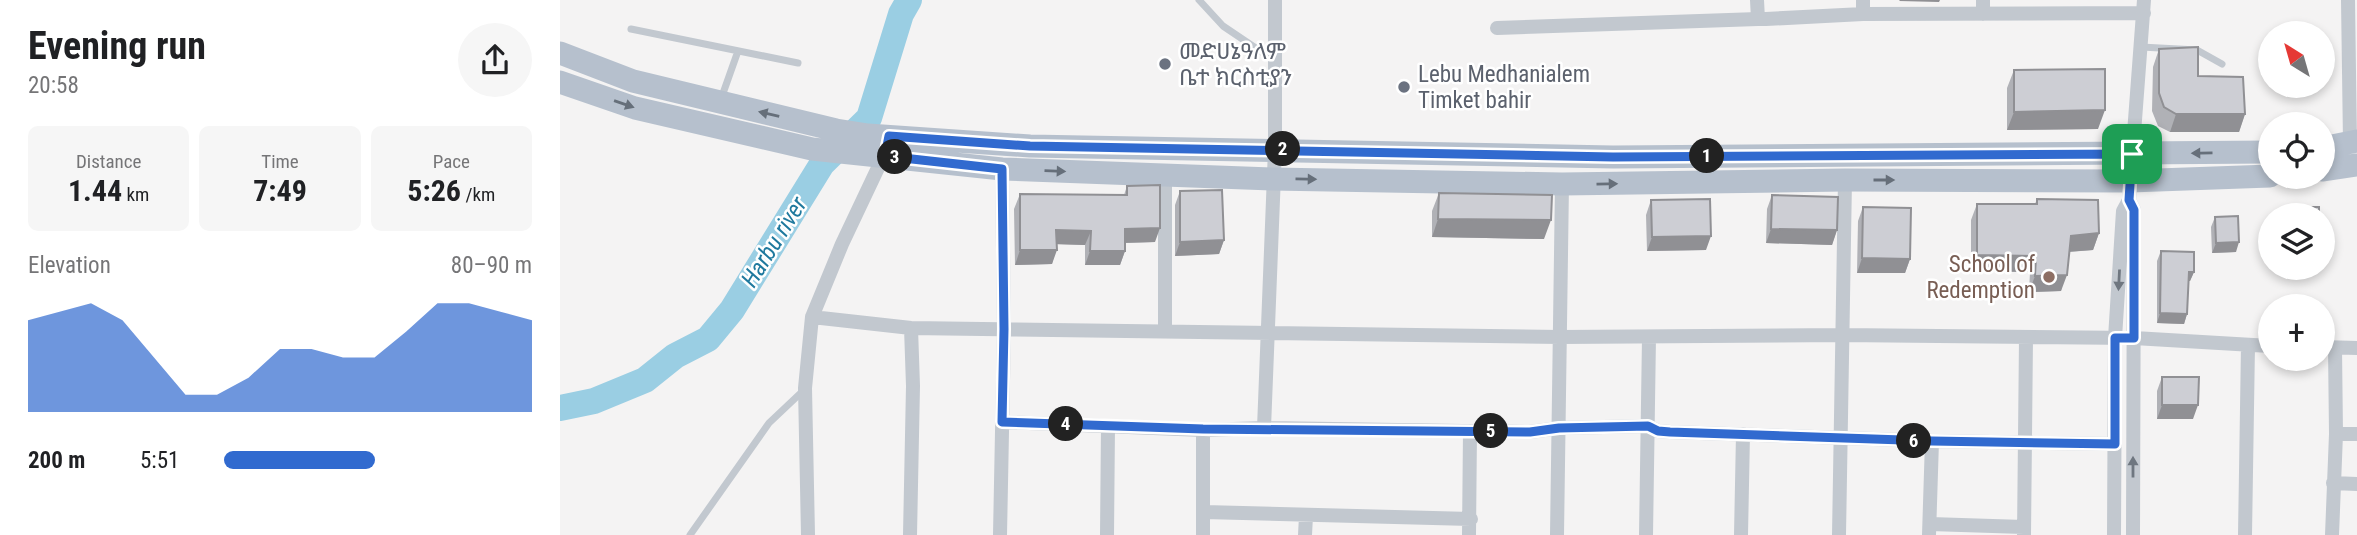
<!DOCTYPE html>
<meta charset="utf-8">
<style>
body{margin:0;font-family:"Roboto Condensed","Noto Sans Ethiopic",sans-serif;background:#f6f6f6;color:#202124;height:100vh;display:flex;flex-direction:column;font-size:26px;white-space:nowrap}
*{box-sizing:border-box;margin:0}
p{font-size:23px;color:#757577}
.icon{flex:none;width:38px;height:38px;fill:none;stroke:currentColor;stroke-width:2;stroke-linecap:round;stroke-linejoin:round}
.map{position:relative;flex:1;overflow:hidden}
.drawer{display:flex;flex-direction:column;background:#fff;width:560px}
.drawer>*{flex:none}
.needle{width:46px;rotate:323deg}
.fabs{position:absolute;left:1698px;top:21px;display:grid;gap:14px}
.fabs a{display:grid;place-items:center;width:77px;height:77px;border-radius:50%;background:#fff;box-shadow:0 4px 10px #0003;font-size:35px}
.pin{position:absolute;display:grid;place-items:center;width:60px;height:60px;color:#fff;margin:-30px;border-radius:14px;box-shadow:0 4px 10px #0006}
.km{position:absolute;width:35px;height:35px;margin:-18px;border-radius:50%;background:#222;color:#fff;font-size:19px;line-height:35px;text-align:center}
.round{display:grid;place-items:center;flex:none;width:74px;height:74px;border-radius:37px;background:#f6f6f6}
.overview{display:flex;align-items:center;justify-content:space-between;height:119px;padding:0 28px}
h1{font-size:38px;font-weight:700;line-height:52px}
.stats{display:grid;grid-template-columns:repeat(3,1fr);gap:10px;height:119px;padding:7px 28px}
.stats div{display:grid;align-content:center;border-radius:10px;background:#f6f6f6;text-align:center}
.stats b{font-size:30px;font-weight:700}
.stats small{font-size:19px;font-weight:400}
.stats p{font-size:19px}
.chart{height:196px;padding:14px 28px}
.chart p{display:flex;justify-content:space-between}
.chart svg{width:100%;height:126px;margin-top:7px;fill:#316acf;opacity:.7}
ul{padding:0 28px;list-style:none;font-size:23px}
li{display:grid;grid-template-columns:112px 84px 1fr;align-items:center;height:52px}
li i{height:18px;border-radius:9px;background:#316acf}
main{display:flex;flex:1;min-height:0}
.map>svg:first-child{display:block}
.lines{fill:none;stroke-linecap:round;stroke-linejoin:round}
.river{stroke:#9acee3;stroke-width:26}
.service{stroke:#c2c8cf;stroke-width:7}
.minor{stroke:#c2c8cf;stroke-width:14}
.primary{stroke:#b6c0cd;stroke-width:23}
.wall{fill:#b0b1b6}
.shaded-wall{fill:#909094}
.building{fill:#cdced4;stroke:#909094;stroke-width:2}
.oneway{fill:#666f7a}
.oneway2{fill:#6f7780}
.route-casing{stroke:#fff;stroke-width:14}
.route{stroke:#316acf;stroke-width:9}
.worship-dot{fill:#6b7280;stroke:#fff;stroke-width:2.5}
.education-dot{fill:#8d6e63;stroke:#fff;stroke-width:2.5}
.labels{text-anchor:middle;stroke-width:5;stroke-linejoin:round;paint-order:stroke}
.worship-label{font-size:23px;fill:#5b616d;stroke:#fff;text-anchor:start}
.education-label{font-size:23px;fill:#785e54;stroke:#fff;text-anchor:end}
.water-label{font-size:24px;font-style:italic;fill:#1f799e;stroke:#fff}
</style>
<main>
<section class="drawer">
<div class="overview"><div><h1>Evening run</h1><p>20:58</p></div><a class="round"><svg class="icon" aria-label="share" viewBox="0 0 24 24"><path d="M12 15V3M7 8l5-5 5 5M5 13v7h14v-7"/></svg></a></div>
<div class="stats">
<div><p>Distance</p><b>1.44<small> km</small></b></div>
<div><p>Time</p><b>7:49</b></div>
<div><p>Pace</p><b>5:26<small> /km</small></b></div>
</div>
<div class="chart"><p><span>Elevation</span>80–90 m</p>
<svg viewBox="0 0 160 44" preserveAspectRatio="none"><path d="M0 44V12L10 9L20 6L30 12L40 25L50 38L60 38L70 32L80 22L90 22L100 25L110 25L120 16L130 6L140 6L150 9L160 12V44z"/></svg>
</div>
<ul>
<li><b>200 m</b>5:51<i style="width:49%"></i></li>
</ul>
</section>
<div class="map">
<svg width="1797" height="535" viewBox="0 0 1797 535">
<rect width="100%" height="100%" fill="#f4f3f3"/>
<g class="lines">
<!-- river -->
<path class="river" d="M0 408 34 401 85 380 115 356 148 339 172 310 262 164 309 118 341 14 349 0"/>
<!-- service -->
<path class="service" d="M639 0 663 26 715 61
M71 29 238 63
M1581 47 1637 50 1662 64
M161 99 178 51
M130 535 209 423 245 389"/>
<!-- minor -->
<path class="minor" d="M1197 0 1198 19H1206L1303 14V0
M1788 0 1790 143
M1303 14 1584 13
M1423 14V0
M937 28 1198 19
M252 317 351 328 1000 337 1282 335 1574 338 1710 346
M605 330V175
M1762 347 1797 348
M442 422 643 430
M704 428 970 432 999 428 1088 426 1098 431 1110 432 1372 441 1555 444
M1776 434H1797
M1773 483 1797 484
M644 512 911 519
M1370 524 1464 527
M248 535 245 388 252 317 282 244 326 151
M350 535 353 386 351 328
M440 535 444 329 442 169
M547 535 548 426
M643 535V430L704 428 715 149V0
M745 535 746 516
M909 535 910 431
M997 535 1002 184
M1086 535 1089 337
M1181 535 1183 434
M1279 535 1285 180
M1369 535 1372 441
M1464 535 1466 338
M1554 535 1555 338 1563 211 1569 200
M1573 535 1574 210 1569 200 1584 0
M1685 535 1688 345
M1772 535 1776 434 1775 348"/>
<!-- primary -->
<path class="primary" d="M0 53 73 81 276 130 308 135 470 146 1053 157 1710 152
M0 82 75 108 252 149 442 169 712 179 1002 184 1285 180 1570 181 1710 176
M1762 148 1797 141
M1762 170 1797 165"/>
</g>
<!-- wall -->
<path class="wall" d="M1599 49 1638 76 1685 114 1679 132H1610L1598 126 1592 111 1593 67Z
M1454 70 1538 129 1447 130V88Z
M567 186 595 242 565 243V251L560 265H525V245L497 244 492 264 455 265 454 209 460 194 564 195Z
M620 191 664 240 659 254 615 256V205Z
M879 193 984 239 872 237V211Z
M1212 195 1277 230 1272 245 1206 243 1207 209Z
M1477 199 1539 233 1533 250 1509 252 1501 291 1469 292 1470 272 1411 271V220L1417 204H1475Z
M1091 200 1146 250 1087 251 1086 215Z
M1303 207 1350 259 1345 273H1297L1298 221Z
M1655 217 1676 252 1652 253 1651 227Z
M1601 251 1634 272 1630 281H1628L1627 314 1624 324 1597 323V261Z
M1602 377 1633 419H1597V391Z"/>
<!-- shaded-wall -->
<path class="shaded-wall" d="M1340 0H1380L1379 2 1339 1Z
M1545 110 1538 129 1447 130 1454 112Z
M1616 114H1685L1679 132H1610Z
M878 219 991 220 984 239 872 237Z
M600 228 595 242 560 243 565 229Z
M1211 229 1277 230 1272 245 1206 243Z
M496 230 531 231 525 245 491 244Z
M1539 233 1533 250 1505 252 1511 236Z
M1151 236 1146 250 1087 251 1092 237Z
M664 240 659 254 615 256 620 242Z
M1679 242 1676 252 1652 253 1656 243Z
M460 250H497L492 264 455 265Z
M530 251H565L560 265H525Z
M1417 255 1476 256 1470 272 1411 271Z
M1302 258 1350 259 1345 273H1297Z
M1629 272H1634L1630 281H1625Z
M1507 275 1501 291 1469 292 1475 276Z
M1600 313 1627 314 1624 324 1597 323Z
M1602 405H1638L1633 419H1597Z"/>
<!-- building -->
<path class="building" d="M1638 47V76L1683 77 1685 114H1616L1604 107 1599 93V49Z
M1545 69V110L1454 112V70Z
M600 185V228L565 229V251H530L531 231 496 230 497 250H460V194L567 195V186Z
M662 190 664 240 620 242V191Z
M879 193 992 195 991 220 878 219Z
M1212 195 1278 197 1277 230 1211 229Z
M1150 199 1151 236 1092 237 1091 200Z
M1477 199 1538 200 1539 233 1511 236 1507 275 1475 276 1476 256 1417 255V204H1477Z
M1303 207 1351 208 1350 259 1302 258Z
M1728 207H1759V215H1728Z
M1678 216 1679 242 1656 243 1655 217Z
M1601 251 1634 252V272H1629L1627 314 1600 313Z
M1602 377H1639L1638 405H1602Z"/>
<!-- one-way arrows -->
<defs><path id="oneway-solid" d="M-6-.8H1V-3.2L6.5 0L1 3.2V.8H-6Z" transform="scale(1.75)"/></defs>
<g class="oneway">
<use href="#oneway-solid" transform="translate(64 104) rotate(19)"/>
<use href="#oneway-solid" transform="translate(209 114) rotate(-167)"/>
<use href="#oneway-solid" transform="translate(1642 153) rotate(179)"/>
<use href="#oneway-solid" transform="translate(495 171) rotate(2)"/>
<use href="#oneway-solid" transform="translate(746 179) rotate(1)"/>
<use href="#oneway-solid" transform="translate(1324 180)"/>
<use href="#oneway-solid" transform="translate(1047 184) rotate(-1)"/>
</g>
<g class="oneway2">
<use href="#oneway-solid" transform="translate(1559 280) rotate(93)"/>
<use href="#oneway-solid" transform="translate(1573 467) rotate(-90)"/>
</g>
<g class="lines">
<defs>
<path id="route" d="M329 136 470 146 1053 157 1572 154 1569 200 1574 210V338H1555V444L1372 441 1110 432 1098 431 1088 426 999 428 970 432 643 429 442 422 444 329 442 169 325 156Z"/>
</defs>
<!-- route casing -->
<use href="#route" class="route-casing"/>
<!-- route -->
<use href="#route" class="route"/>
</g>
<!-- markers -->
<g class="worship-dot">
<circle cx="605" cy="64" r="7"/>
<circle cx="844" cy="87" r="7"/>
</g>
<circle class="education-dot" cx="1489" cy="277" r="7"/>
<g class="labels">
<!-- worship labels -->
<g class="worship-label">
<text x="619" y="59">መድሀኔዓለም<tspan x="619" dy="26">ቤተ ክርስቲያን</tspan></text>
<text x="858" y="82">Lebu Medhanialem<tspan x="858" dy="26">Timket bahir</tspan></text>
</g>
<!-- education labels -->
<g class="education-label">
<text x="1475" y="272">School of<tspan x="1475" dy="26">Redemption</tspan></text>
</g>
<!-- water labels -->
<g class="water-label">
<text transform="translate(214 242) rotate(-58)" y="8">Harbu river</text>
</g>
</g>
</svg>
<div class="fabs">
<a><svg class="needle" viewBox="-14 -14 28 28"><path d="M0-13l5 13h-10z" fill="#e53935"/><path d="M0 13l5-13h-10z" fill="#757577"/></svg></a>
<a><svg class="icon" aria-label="locate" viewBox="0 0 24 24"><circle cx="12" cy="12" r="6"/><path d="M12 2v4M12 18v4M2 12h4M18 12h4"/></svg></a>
<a><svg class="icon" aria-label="layers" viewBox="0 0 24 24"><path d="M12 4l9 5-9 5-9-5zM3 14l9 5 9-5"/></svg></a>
<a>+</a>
</div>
<div class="pin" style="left:1572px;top:154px;background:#1e9e55"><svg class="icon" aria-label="arrive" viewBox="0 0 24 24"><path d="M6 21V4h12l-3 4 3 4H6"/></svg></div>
<b class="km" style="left:1147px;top:156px">1</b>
<b class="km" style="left:723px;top:149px">2</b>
<b class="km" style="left:335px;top:157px">3</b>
<b class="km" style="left:506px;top:424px">4</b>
<b class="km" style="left:931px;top:431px">5</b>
<b class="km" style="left:1354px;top:441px">6</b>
</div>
</main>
